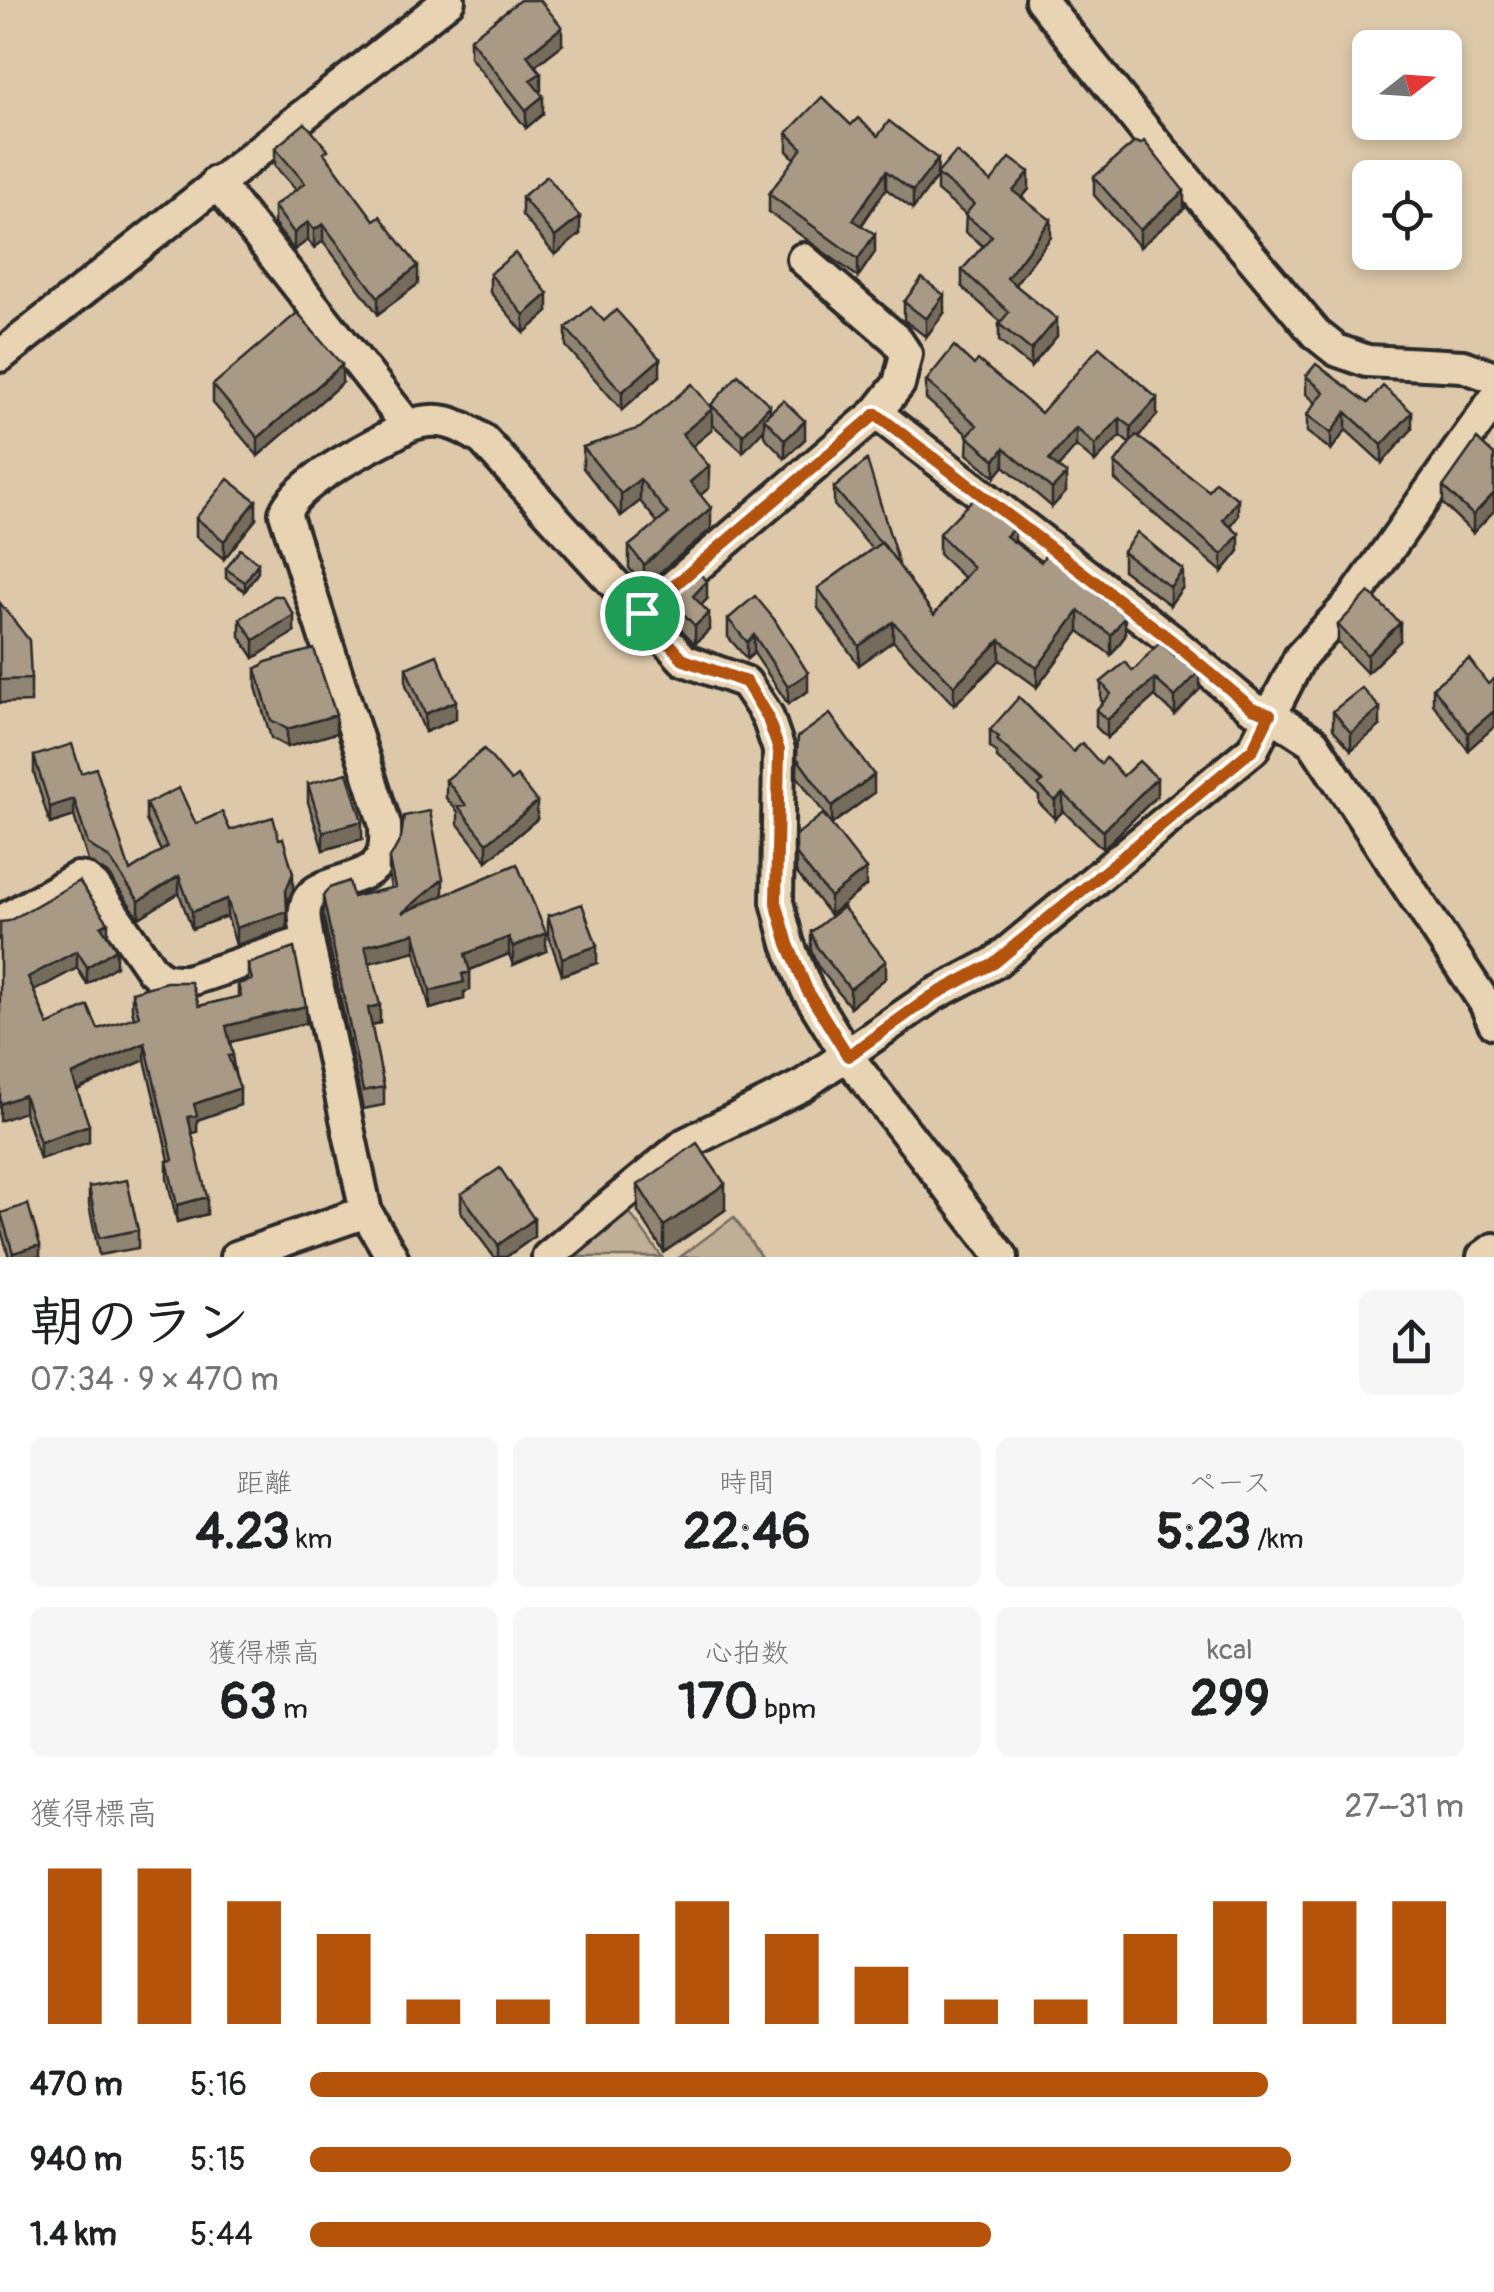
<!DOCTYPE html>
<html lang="ja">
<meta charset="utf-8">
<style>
body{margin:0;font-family:Pangolin,"Klee One",sans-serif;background:#f6f6f6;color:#202124;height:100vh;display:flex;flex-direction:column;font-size:38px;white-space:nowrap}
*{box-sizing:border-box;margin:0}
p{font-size:32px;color:#757577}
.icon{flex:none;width:55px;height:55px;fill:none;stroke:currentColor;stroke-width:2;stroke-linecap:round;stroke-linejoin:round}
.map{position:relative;height:1257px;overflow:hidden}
.details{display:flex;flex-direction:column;background:#fff;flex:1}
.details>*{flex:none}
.needle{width:65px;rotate:73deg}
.tools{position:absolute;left:1352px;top:30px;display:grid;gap:20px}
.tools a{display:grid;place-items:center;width:110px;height:110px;border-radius:15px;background:#fff;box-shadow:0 5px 15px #0003;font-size:50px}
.pin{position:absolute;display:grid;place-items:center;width:85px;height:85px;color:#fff;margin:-42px;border:5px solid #fff;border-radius:50%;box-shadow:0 2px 10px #0007}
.round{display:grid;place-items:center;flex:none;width:105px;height:105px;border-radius:15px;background:#f6f6f6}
.head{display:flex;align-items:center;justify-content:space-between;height:170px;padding:0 30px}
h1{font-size:55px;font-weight:700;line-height:75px}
.figures{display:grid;grid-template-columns:repeat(3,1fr);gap:15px;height:170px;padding:10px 30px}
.figures div{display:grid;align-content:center;border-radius:15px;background:#f6f6f6;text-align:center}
.figures b{font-size:50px;font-weight:700}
.figures small{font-size:28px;font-weight:400}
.figures p{font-size:28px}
.chart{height:280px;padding:20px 30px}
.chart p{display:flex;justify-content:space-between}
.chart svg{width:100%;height:180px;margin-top:10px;stroke:#b45309;stroke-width:6}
ul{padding:0 30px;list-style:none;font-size:32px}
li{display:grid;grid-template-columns:160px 120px 1fr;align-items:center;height:75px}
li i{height:25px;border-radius:12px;background:#b45309}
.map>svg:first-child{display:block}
.green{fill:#bfaf95;stroke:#756d60;stroke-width:2.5}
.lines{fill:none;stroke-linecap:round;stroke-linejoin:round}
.minor-casing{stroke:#2b2b2b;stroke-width:38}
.minor{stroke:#e8d3b2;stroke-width:30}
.wall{fill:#908472;stroke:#2b2b2b;stroke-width:2.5}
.shaded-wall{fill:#766c5c;stroke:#2b2b2b;stroke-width:2.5}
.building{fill:#a89a84;stroke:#2b2b2b;stroke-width:2.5}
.route-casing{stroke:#fff;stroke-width:20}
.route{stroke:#b45309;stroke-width:12}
</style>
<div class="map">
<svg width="1494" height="1257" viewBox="0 0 1494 1257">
<rect width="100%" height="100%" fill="#ddc9aa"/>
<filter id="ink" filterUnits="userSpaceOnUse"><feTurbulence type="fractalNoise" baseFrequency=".01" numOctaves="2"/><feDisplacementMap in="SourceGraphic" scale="20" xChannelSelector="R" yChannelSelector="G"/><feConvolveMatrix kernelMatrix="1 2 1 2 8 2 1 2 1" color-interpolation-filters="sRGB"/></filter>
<g filter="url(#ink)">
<!-- green -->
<path class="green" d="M626 1208 662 1257H565Z
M734 1217 761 1257H680Z"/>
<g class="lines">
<defs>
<path id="minor" d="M1041 0 1144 129 1316 334 1336 350 1367 361 1463 366 1494 377
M216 182 408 426C374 446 299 478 285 513L385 825C385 833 386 842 384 849 377 889 310 873 305 909 303 918 307 932 308 941L366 1212 392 1257
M0 356 449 0
M876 413 1172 641 1252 708 1270 714 1313 742 1485 1003 1494 1023
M408 426C437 415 457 422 483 440L684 660 745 682 767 715 779 750 777 902 788 944 807 990 848 1057 1002 1257
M642 613 876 413 899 384 906 354 896 339 803 259
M0 922 77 878 85 879 94 886 152 970C164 982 171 981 187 981L308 941
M236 1257 366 1212
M548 1257 685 1144 803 1085 933 995 994 963 1253 749 1300 657 1352 601 1494 400
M1483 1257 1494 1249"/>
</defs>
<!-- minor casing -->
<use href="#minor" class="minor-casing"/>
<!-- minor -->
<use href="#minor" class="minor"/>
</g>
<!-- wall -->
<path class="wall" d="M470 39 562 45 535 66 541 90 539 91 543 114 526 128 470 57Z
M851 125 878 136 938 173 1029 189 1022 198 1051 237 1015 284 1057 336 1031 367 999 341V324L1001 322 962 287V270L983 246 965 232 966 215 937 191V177L913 209 886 189 862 225 875 252 858 277 769 212V194L795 159 787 151V133Z
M275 148 328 158 418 284 378 314 323 241 314 248 308 240 294 250 274 224V206L296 190 275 166Z
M1094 177 1184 209 1140 247 1094 195Z
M522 197 580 234 555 255 522 215Z
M490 274 548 312 524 333 490 292Z
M904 302 944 313 926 337 904 320Z
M604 321 660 376 622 410 566 346V328Z
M974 365 1041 413 1157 415 1138 437 1238 516 1230 526 1239 551 1222 572 1115 480V463L1130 444 1120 436 1095 462 1076 446 1058 467 1066 492 1052 507 1004 466 995 477 967 454 968 435 926 399V381Z
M1306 376 1368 403 1412 429 1382 463 1346 430 1331 450 1307 432V415L1316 403 1306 394Z
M342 383 258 456 213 403V385Z
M711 405 770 412 805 439 785 458 764 436V429L743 452 712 424V430L692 446 709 488 700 495 711 529 644 586 629 568V546L658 523 640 501 621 516 583 468V447L711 408Z
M1494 455 1473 533 1443 504V487Z
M834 488 899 564V566L934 615 964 578 939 554V534L1015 543 1041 562 1102 599 1125 636 1111 655 1079 631 1037 687 1000 660 954 705 893 641 859 665 818 608V588L872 549 834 505Z
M196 518 256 519 224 559 196 536Z
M1123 552 1183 587 1170 605 1123 570Z
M226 569 258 572 245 591 226 578Z
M668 597 707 599 701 605 709 630 695 644 668 615Z
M0 603 31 679V702L0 703Z
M240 619 294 632 254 658 240 637Z
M728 619H774L808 691 788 704 754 653 747 659 728 637Z
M1338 625 1400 641 1367 673 1338 643Z
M1469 659 1468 750 1433 704V687Z
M406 668 456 719 425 732 406 685Z
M256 669 336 733 287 747 271 738 256 687Z
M1133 671 1200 689 1175 715 1155 696 1107 738 1096 727V710L1103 703 1101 700V682Z
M1333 711 1380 726 1351 750 1333 729Z
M990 730 1073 752 1101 764 1157 796 1103 849 1063 811 1055 819 1039 803V796L997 758V753L990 747Z
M798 737 874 793 832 824 797 776Z
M34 756 81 773 130 871 161 851 146 820V804L196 824 230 830 293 889 287 906V928L236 945 227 916 192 929 179 893 139 918 109 875 88 861 74 816 50 824 34 773Z
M446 780 537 819 487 861 458 824V812L446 798Z
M308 784 362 839 323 850 308 802Z
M796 835 866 886 830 915 796 872Z
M389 860 443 896 546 951 513 965 509 954 470 970V990L464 992V999L430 1009 415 951 369 963 380 1023 371 1025 384 1087V1105L363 1109 323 914V896L353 897 391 888 389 878Z
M548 916 597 963 562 975 548 934Z
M0 922 108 936 116 966 87 984 77 968 34 991 48 1025 98 1029 134 1018 132 1009V992L199 1006 238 997V984L248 981V964L306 1023 230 1042 240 1105 197 1120V1132L191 1133 207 1214 177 1222 167 1178V1161L169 1160 145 1060 77 1090 89 1142 40 1159 24 1112Z
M811 932 886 978 850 1007 817 965 811 950Z
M638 1185 725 1210 664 1252 638 1212Z
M89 1187 138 1230V1248L99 1255 89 1205Z
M461 1194 534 1237 506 1257H494L461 1212Z
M1 1213 40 1257H9L1 1230Z"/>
<!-- shaded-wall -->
<path class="shaded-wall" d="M562 27V45L527 72V55Z
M541 73V90L530 98V80Z
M543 96V114L526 128V110Z
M938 159 937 177 913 209V191Z
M886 171V189L853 237V220Z
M1029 172V189L1013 208V191Z
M1184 191V209L1140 247V230Z
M580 217V234L555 255V237Z
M1051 220V237L1007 295V278Z
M308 222V240L294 250V233Z
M323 224V241L314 248V230Z
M875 234V252L858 277V259Z
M418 266V284L378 314V297Z
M548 294V312L524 333V315Z
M944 295V313L926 337V319Z
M1057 319V336L1031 367V350Z
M660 359V376L622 410V392Z
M342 365V383L258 456V438Z
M1157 398V415L1131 445V427Z
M770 405V422L764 418V429L743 452V435Z
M712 409V430L682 455V434Z
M1346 412V430L1331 450V433Z
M1412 412V429L1382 463V445Z
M1120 418V436L1095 462V445Z
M805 421V439L785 458V440Z
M1076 428V446L1049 478V460Z
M1004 448V466L995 477V460Z
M709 466V488L690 504V482Z
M1066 474V492L1052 507V489Z
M640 479V501L621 516V494Z
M1494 493V511L1473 533V515Z
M1238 499V516L1223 537V520Z
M256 501V519L224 559V541Z
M711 508V529L644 586V565Z
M1015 527V546L1006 536Z
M1239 534V551L1222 572V555Z
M258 563V572L245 591V582Z
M1183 570V587L1170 605V587Z
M707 581V599L693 614V596Z
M1079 611V631L1037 687V668Z
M709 613V630L695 644V626Z
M294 615V632L254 658V640Z
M1125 616V636L1111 655V635Z
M893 622V641L859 665V646Z
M1400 623V641L1367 673V655Z
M754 635V653L747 659V642Z
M1000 640V660L954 705V686Z
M1200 671V689L1175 715V697Z
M808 673V691L788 704V687Z
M1155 679V696L1107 738V720Z
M456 701V719L425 732V714Z
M1380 708V726L1351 750V733Z
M1494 711V727L1468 750V733Z
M336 715V733L287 747V729Z
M874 775V793L832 824V806Z
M1157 778V796L1103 849V831Z
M1063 793V811L1055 819V801Z
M74 799V816L50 824V807Z
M537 802V819L487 861V843Z
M362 821V839L323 850V832Z
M866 869V886L830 915V897Z
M293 873V889L286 906V890Z
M179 876V893L139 918V901Z
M443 879V897L402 913Z
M227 899V916L192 929V912Z
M287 911V928L236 945V928Z
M108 922V939L101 926Z
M415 933V951L365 964V946Z
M546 933V951L513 965V947Z
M509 937V954L465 972V954Z
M597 946V963L562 975V958Z
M116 949V966L87 984V967Z
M77 951V968L28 994V977Z
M886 961V978L850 1007V989Z
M470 972V990L464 992V999L430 1009V991L462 974Z
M380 1005V1023L368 1026V1008Z
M306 1006V1023L226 1043V1026Z
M145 1043V1060L72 1092V1075Z
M240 1088V1105L197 1120V1132L188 1134V1117L194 1104Z
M24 1095V1112L0 1121V1104Z
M89 1125V1142L40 1159V1142Z
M725 1184V1210L664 1252V1226Z
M207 1197V1214L177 1222V1205Z
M534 1219V1237L506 1257H498V1245Z
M40 1245V1257H13V1253Z"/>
<!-- building -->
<path class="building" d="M520 0H540L562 27 527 55 541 73 530 80 543 96 526 110 470 39Z
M822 97 851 125 858 118 878 136 889 121 938 159 913 191 886 171 853 220 875 234 858 259 769 194 802 148 787 133Z
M305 123 328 150 324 153 374 220 380 216 418 266 378 297 323 224 314 230 308 222 294 233 274 206 305 183 275 148Z
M1144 141 1184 191 1140 230 1094 177 1135 142 1141 144Z
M956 152 991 182 1010 158 1029 172 1013 191 1051 220 1007 278 1057 319 1031 350 999 324 1009 312 962 270 992 236 965 215 974 204 937 174Z
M547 176 580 217 555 237 522 197Z
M515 253 548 294 524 315 490 274Z
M922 278 944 295 926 319 904 302Z
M591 307 604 321 616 310 660 359 622 392 566 328Z
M297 313 342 365 258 438 213 385Z
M954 346 974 365 978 360 1041 413 1099 347 1157 398 1131 427 1120 418 1095 445 1076 428 1049 460 1066 474 1052 489 1004 448 995 460 967 436 977 425 926 381Z
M1316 364 1368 403 1383 386 1412 412 1382 445 1346 412 1331 433 1307 415 1324 392 1306 376Z
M738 375 770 405 743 435 711 405Z
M692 384 712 409 682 434 709 466 690 482 711 508 644 565 629 546 668 514 640 479 621 494 583 447 640 428Z
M783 400 805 421 785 440 764 418Z
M1136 435 1209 491 1215 482 1238 499 1223 520 1239 534 1222 555 1115 463Z
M1477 439 1494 455V493L1473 515 1443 487Z
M867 460 899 564 834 488Z
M228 479 256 501 224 541 196 518Z
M977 495 1015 527 1006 536 1041 562 1049 550 1102 591 1099 596 1125 616 1111 635 1079 611 1037 668 1000 640 954 686 893 622 859 646 818 588 882 542 934 615 973 567 939 534Z
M1137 532 1183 570 1170 587 1123 552Z
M240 549 258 563 245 582 226 569Z
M698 572 707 581 693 596 709 613 695 626 668 597Z
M1369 592 1400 623 1367 655 1338 625Z
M274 596H282L294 615 254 640 240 619Z
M755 596 774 619 808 673 788 687 754 635 747 642 728 619Z
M0 603 29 640 31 679 0 680Z
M1160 642 1175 656 1178 653 1200 671 1175 697 1155 679 1107 720 1096 710 1111 694 1101 682 1125 662 1133 671Z
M314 649 336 715 287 729 271 720 256 669 266 662Z
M437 655 456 701 425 714 406 668Z
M1469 659 1488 684 1494 679V711L1468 733 1433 687Z
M1362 688 1380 708 1351 733 1333 711Z
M1019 697 1073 752 1082 743 1101 764 1106 758 1123 776 1139 761 1157 778 1103 831 1063 793 1055 801 1039 785 1043 782 997 740 999 737 990 730Z
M830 714 874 775 832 806 797 758 798 737Z
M72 744 81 773 96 768 130 871 167 847 146 804 179 788 196 824 222 812 230 830 273 817 279 839 283 838 293 873 286 890 287 911 236 928 227 899 192 912 179 876 139 901 109 858 88 844 74 799 50 807 34 756Z
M484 749 511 781 517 776 537 802 487 843 458 806 466 805 446 780Z
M347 773 362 821 323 832 308 784Z
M430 811 443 879 402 913 517 864 546 933 513 947 509 937 465 954 470 972 462 974 464 982 430 991 415 933 365 946 380 1005 368 1008 384 1087 363 1091 323 896 329 888 349 881 353 897 395 887 389 860 401 838 404 816Z
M823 814 866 869 830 897 796 854V835Z
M79 881 108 922 101 926 116 949 87 967 77 951 28 977 48 1025 88 1006 98 1029 139 1016 132 992 166 982H191L199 1006 241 996 238 984 252 980 248 964 294 948 306 1006 226 1026 233 1055 228 1056 240 1088 194 1104 197 1115 188 1117 207 1197 177 1205 167 1161 173 1160 145 1043 72 1075 89 1125 40 1142 24 1095 0 1104V922L9 921Z
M582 904 597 946 562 958 548 916Z
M843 907 886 961 850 989 817 947 811 932Z
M697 1143 725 1184 664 1226 638 1185Z
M500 1168 534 1219 498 1245 461 1194Z
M127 1180 138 1230 99 1238 89 1187Z
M28 1204 40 1245 13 1253 1 1213Z"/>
</g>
<g class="lines" filter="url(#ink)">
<defs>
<path id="route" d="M876 414 1172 641 1252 708 1270 714 1253 749 994 963 932 996 848 1056 807 990 788 944 776 902 779 750 767 716 746 682 684 660 642 613Z"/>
</defs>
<!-- route casing -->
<use href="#route" class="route-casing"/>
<!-- route -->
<use href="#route" class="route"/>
</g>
</svg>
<div class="tools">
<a><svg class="needle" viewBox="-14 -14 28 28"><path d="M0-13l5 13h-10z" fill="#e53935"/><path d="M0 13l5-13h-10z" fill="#757577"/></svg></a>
<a><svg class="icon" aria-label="locate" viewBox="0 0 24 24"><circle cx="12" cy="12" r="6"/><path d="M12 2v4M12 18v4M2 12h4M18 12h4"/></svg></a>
</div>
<div class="pin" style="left:642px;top:613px;background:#1e9e55"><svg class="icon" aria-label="arrive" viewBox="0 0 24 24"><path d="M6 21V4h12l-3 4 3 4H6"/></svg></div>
</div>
<section class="details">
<div class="head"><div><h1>朝のラン</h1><p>07:34 · 9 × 470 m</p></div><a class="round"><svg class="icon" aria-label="share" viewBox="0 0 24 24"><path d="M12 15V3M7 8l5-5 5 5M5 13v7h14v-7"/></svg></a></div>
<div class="figures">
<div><p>距離</p><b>4.23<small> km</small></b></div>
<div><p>時間</p><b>22:46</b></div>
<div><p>ペース</p><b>5:23<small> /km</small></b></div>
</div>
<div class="figures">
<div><p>獲得標高</p><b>63<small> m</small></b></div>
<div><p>心拍数</p><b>170<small> bpm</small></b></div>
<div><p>kcal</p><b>299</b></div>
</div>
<div class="chart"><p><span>獲得標高</span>27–31 m</p>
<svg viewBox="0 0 160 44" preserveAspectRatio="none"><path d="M5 44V6M15 44V6M25 44V14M35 44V22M45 44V38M55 44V38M65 44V22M75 44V14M85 44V22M95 44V30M105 44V38M115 44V38M125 44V22M135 44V14M145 44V14M155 44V14"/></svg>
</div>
<ul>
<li><b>470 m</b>5:16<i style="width:83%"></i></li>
<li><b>940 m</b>5:15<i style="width:85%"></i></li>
<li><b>1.4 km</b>5:44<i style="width:59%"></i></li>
</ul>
</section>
